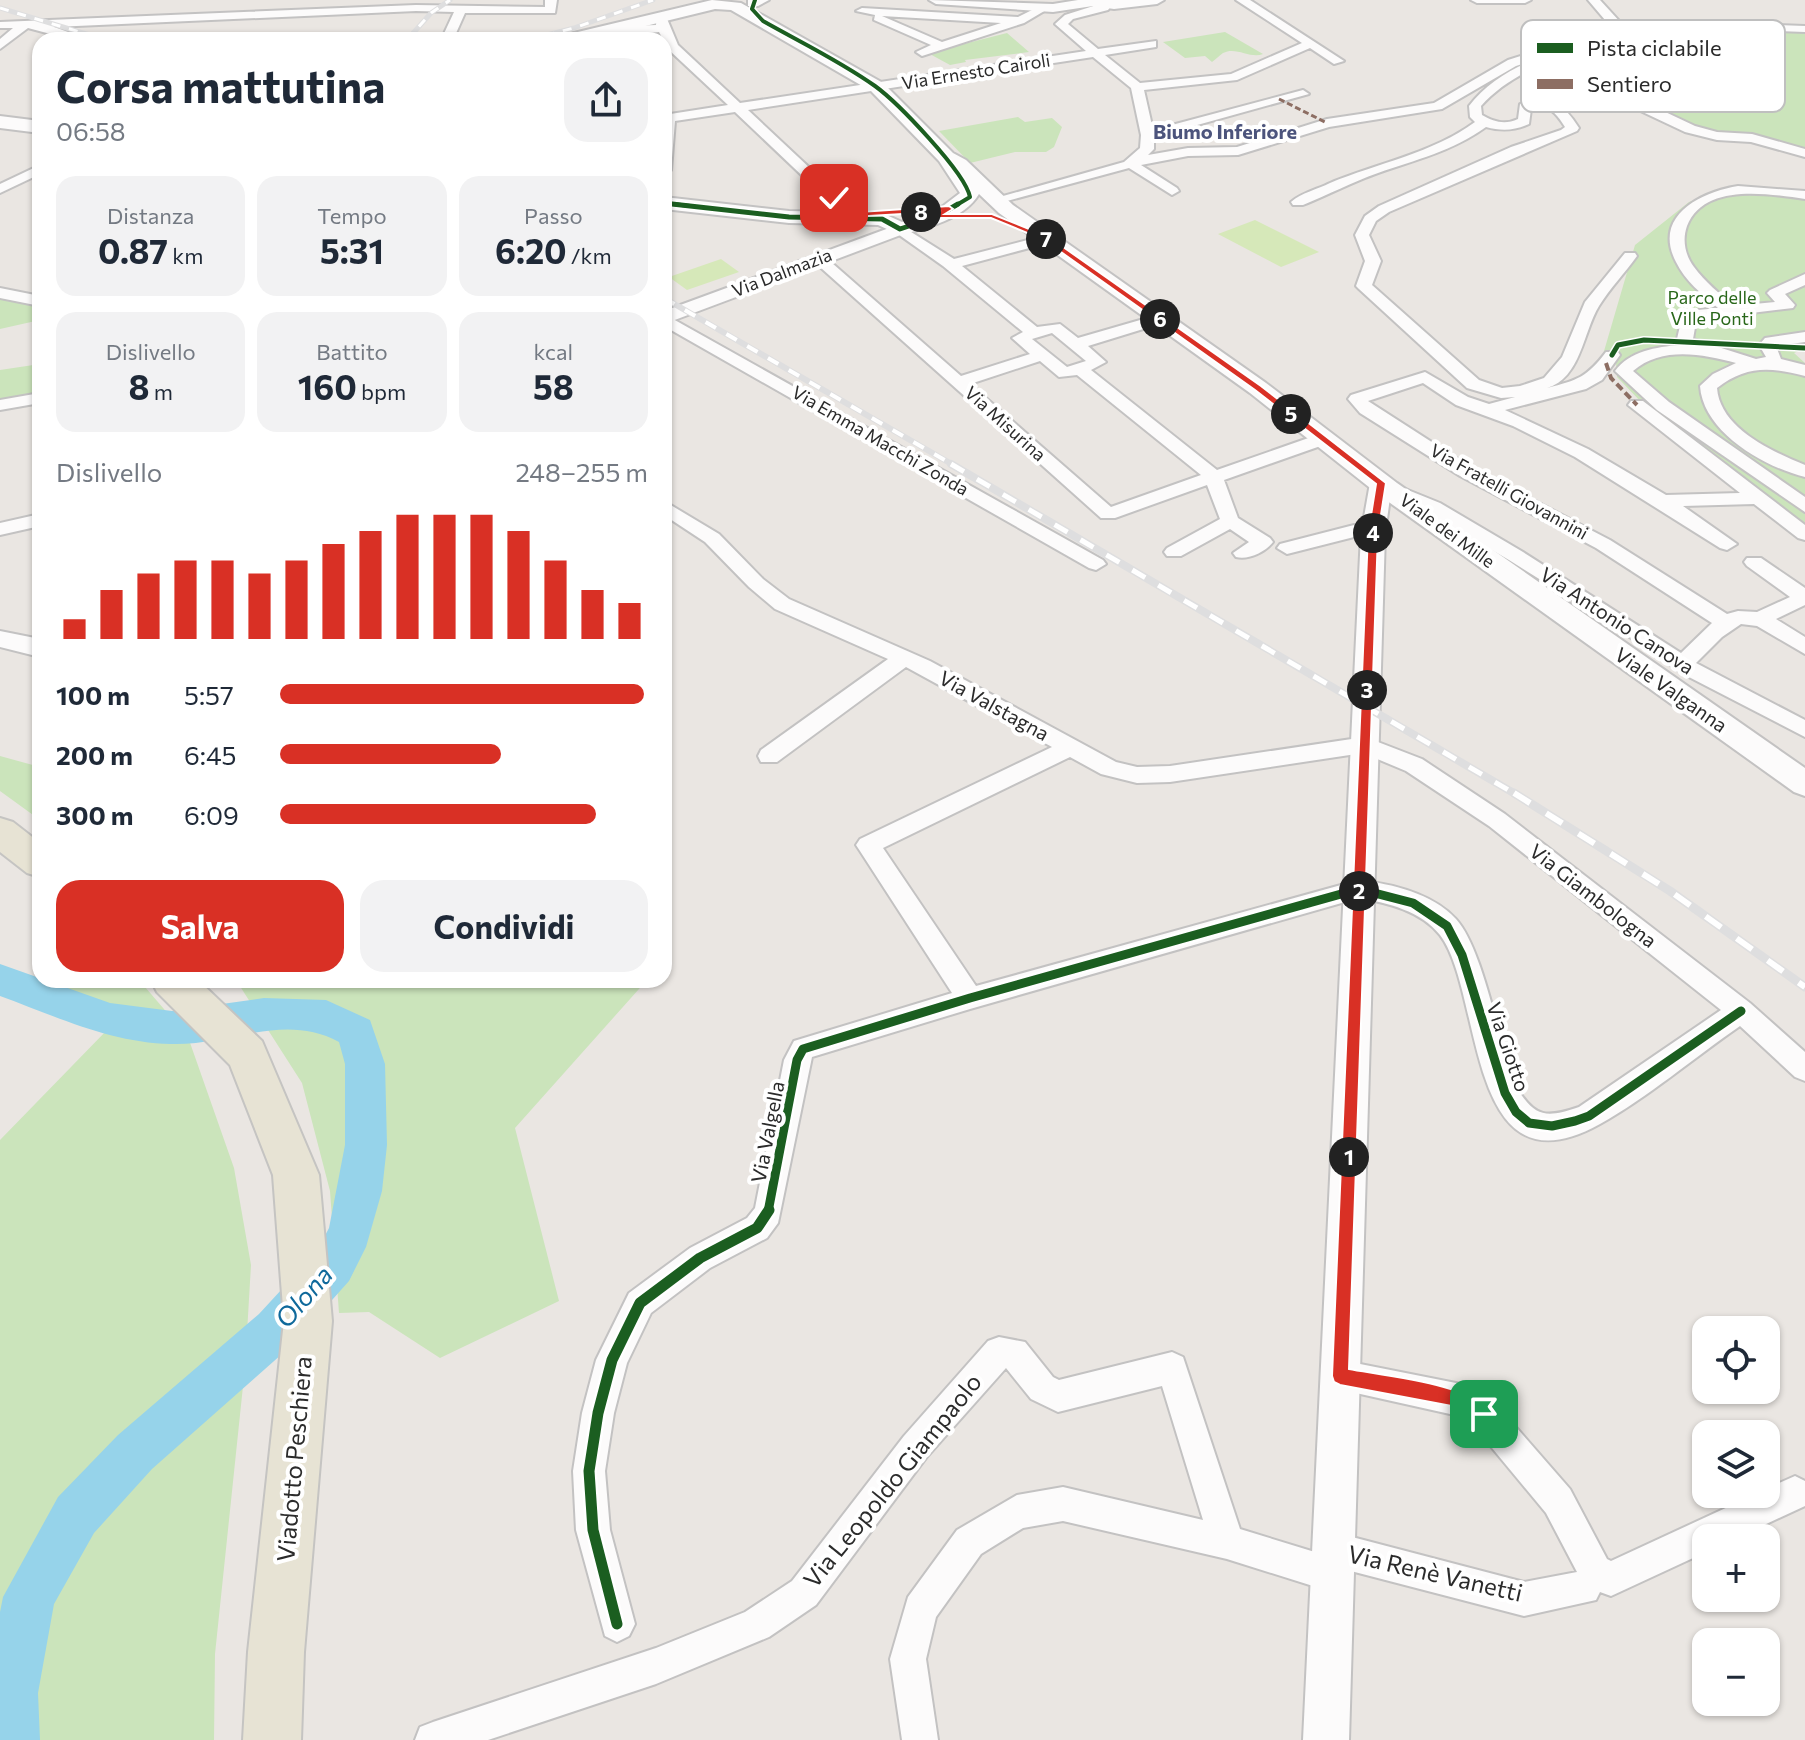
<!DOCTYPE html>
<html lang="it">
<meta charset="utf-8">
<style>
body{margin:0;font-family:Commissioner,sans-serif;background:#f2f2f3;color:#1f2937;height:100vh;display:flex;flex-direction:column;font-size:30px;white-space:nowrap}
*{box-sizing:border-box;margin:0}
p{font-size:26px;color:#747a83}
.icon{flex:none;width:44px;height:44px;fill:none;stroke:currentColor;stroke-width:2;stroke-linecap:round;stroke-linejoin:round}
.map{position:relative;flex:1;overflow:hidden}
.details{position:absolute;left:32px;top:32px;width:640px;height:956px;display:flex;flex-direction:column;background:#fff;border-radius:24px;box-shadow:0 2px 6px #0004}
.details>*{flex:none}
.controls{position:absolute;left:1692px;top:1316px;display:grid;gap:16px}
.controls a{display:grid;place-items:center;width:88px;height:88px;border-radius:16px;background:#fff;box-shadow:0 2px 6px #0004;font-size:40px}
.pin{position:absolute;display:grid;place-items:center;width:68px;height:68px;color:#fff;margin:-34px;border-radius:16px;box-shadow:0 4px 12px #0006}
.km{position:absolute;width:40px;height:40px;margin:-20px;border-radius:50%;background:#222;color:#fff;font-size:22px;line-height:40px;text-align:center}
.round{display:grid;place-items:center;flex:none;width:84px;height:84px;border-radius:24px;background:#f2f2f3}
.headline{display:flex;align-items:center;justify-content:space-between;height:136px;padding:0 24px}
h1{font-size:44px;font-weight:700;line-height:60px}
.figures{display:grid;grid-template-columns:repeat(3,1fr);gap:12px;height:136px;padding:8px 24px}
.figures div{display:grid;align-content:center;border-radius:20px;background:#f2f2f3;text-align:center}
.figures b{font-size:34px;font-weight:700}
.figures small{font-size:22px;font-weight:400}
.figures p{font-size:22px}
.chart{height:224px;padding:16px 24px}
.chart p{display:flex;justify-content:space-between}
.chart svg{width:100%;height:144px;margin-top:8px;stroke:#d93025;stroke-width:6}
.button{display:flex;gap:16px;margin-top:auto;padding:16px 24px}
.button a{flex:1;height:92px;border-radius:24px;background:#d93025;color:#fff;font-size:32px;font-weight:700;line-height:92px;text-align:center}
.button a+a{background:#f2f2f3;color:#1f2937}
ul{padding:0 24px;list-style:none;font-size:26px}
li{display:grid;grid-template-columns:128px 96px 1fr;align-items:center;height:60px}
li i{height:20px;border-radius:10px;background:#d93025}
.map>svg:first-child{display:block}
.green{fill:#cbe4bb}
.pitch{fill:#d6e8b9}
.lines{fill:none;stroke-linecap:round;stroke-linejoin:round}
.river{fill:#96d3ea;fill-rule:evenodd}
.minor-casing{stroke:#c3c2c2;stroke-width:4}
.tertiary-casing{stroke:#c3c2c2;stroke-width:4}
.secondary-casing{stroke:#c3c2c2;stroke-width:4}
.primary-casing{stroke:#c5c4c2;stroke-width:4}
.minor{fill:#fcfbfb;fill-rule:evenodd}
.tertiary{fill:#fcfbfb;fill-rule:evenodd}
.secondary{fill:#fcfbfb;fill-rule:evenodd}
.primary{fill:#e7e3d4;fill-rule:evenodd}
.rail-far3-casing{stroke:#dededf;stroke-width:5}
.rail-far2-casing{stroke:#dededf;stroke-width:6}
.rail-far1-casing{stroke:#dededf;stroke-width:8}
.rail-casing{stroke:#dededf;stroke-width:9}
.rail-far3{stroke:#fff;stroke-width:3;stroke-dasharray:9;stroke-linecap:butt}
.rail-far2{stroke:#fff;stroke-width:4;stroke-dasharray:12;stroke-linecap:butt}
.rail-far1{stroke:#fff;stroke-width:5;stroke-dasharray:15;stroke-linecap:butt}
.rail{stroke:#fff;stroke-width:6;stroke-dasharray:19;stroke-linecap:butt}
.quiet-far1{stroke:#8d6e63;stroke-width:3;stroke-dasharray:6 3;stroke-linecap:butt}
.quiet{stroke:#8d6e63;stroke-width:4;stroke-dasharray:8 4;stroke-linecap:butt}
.cycleway-far3-casing{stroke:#fff;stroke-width:7}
.cycleway-far2-casing{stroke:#fff;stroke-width:8}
.cycleway-far1-casing{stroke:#fff;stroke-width:14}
.cycleway-casing{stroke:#fff;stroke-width:16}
.cycleway-far3{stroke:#1b5e20;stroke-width:4}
.cycleway-far2{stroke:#1b5e20;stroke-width:5}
.cycleway-far1{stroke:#1b5e20;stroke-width:9}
.cycleway{stroke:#1b5e20;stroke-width:11}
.route{fill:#d93025;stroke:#fff;stroke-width:2}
.labels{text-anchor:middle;stroke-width:8;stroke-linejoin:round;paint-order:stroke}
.far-street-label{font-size:18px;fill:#2b2b2b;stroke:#fff}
.far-park-label{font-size:18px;fill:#2a681b;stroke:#fff}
.far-quarter-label{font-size:20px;font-weight:bold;fill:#4c547c;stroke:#fff}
.street-label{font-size:20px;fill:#2b2b2b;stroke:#fff}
.near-street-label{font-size:24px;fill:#2b2b2b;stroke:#fff}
.near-water-label{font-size:26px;font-style:italic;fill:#0f699b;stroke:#fff}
.key{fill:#fff;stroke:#bfbfbf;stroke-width:2}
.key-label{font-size:22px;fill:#2b2b2b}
</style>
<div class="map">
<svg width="1805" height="1740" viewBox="0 0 1805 1740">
<rect width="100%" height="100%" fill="#eae6e2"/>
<!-- green -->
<path class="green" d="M1662 28 1805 31V149L1708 133 1658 111 1558 51 1626 29Z
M1225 32 1263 54C1250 59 1236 46 1223 53 1219 56 1216 59 1212 62L1205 56 1185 58 1163 42Z
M1007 33 1029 52 965 60 966 62 950 65 928 53Z
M1018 117 1025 122 1052 118 1062 127 1054 147 1046 152H1015L970 163 939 131Z
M1718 192 1805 193V348L1794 353 1805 363V525L1644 405 1617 377 1616 362 1602 358 1635 245 1689 202Z
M0 296 40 304V320L0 329Z
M40 364V393L0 399V370Z
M0 756 40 767V820L0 791Z
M40 980H139L188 1037 234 1168 251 1265 245 1367 215 1654 214 1740H0V1140L107 1030 28 990Z
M236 980H647L515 1128 559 1301 440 1358 369 1312 339 1313 330 1191 302 1083Z"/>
<!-- pitch -->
<path class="pitch" d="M1255 220 1319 252 1281 267 1218 234Z
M721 259 739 272 687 290 669 277Z"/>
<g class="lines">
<!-- river -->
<path class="river" d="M0 964 110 1003 172 1011 264 998 326 1000 370 1020 385 1064 387 1145 382 1191 366 1247 349 1281 291 1346 152 1469 94 1533 54 1604 38 1693 40 1740H0V1612L3 1597 58 1497 118 1435 259 1314 317 1251 329 1228 345 1145V1064L339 1042C284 1012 227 1046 171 1044 111 1043 55 1016 0 996Z"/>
<defs>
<path id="minor" d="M545 0H557L555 13H465L453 40H441L454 12 416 11 54 27 91 40H73L28 28 0 49V39L13 28H0V22L416 5 545 7Z
M1236 0H1250L1344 61 1334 64 1310 48 1237 80 1144 90 1153 130 1303 90 1309 94 1154 137V149L1148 155 1188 148 1237 147 1327 119 1434 103 1508 60 1611 27 1588 0H1600L1622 24 1707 22 1805 26V32L1707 28 1620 31 1561 51 1642 101 1695 126 1717 132 1752 134 1805 149V157L1751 142 1717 140 1685 132 1632 107 1550 55 1544 57 1545 64C1521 73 1498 87 1481 106L1482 115C1494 122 1505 125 1518 119L1520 104C1548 92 1564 104 1579 128L1577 131 1389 212 1376 221 1369 235 1381 261 1372 285 1479 380 1502 388 1520 386 1544 378 1562 357 1585 302 1625 253H1635L1637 256C1625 273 1610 288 1599 306 1583 332 1581 378 1547 388 1578 380 1587 377 1606 352H1618L1620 355 1602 380 1586 389 1505 410 1588 449 1666 495 1740 493 1628 405 1631 401H1643L1805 525V540L1798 538 1754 504 1683 506 1737 544 1727 550 1720 548 1575 457 1513 426 1456 405 1423 383 1368 401 1472 468 1610 540 1727 614 1738 611 1757 612 1790 597 1747 566 1744 562 1747 558H1761L1805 588V605L1776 619 1805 637V654L1757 626 1741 624 1722 637 1696 663 1805 720V737L1685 675 1608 622 1509 560 1426 511 1391 496 1389 492 1391 488 1398 486 1440 503 1523 552 1681 653 1712 623 1596 548 1460 476 1360 413 1348 399 1351 395 1425 372 1468 397 1489 404 1515 397 1501 398 1467 388 1359 289 1356 286 1365 261 1355 235 1365 216 1379 206 1511 147 1561 130 1565 127C1557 114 1548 102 1531 109L1529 124C1514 131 1501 131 1486 127 1453 151 1415 160 1378 173 1352 182 1328 195 1303 205H1293L1291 202C1301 193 1318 189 1330 183 1378 163 1433 153 1475 122L1470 117 1469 106C1485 85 1507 71 1531 61L1516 66 1442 109 1329 127 1238 155 1188 156 1141 165 1177 188 1179 191 1172 195 1129 168 996 204 989 200 1124 162 1140 148 1141 135 1131 88 1093 57 748 110 844 200 850 211 834 220 827 216 835 210 833 205 735 112 675 121 671 170 664 174V115L728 105 669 50 659 32 584 40 632 26 656 25 657 14H665L678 45 740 103 1086 51 1055 24 1065 15 1106 2 1112 5 1108 10 1073 19 1068 24 1098 49 1156 41V47L1105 55 1140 83 1231 74 1302 43Z
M1471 0H1531L1525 3H1477Z
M1042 5 1048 8 1046 10 1024 23 922 56 916 52 931 45 874 20 875 15 856 11 862 8 1018 17ZM882 16 1001 23 942 42Z
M40 165V174L0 193V184Z
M1738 186 1805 191V199C1770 194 1704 182 1687 226 1682 240 1685 255 1694 267 1705 282 1720 294 1734 306L1775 302 1767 293 1770 290 1805 274V285L1785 294 1795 305 1793 308 1702 319 1696 322 1693 339 1756 359 1766 357 1759 345 1765 338 1805 332V342L1776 346 1781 359 1805 365V376C1771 367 1746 365 1717 388 1720 428 1771 451 1805 465V477C1764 467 1703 432 1700 386L1713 374 1736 363C1702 354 1662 346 1633 371L1669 402 1805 497V512L1657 410 1615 371C1630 351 1656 347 1680 345L1677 339 1682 317 1698 310 1718 308C1702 294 1685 281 1676 262 1652 216 1701 192 1738 186Z
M900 225 954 259 1047 235 1052 236V242L962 266 1037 327 1060 324 1078 338 1154 316H1166V322L1088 346 1106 362 1091 370 1217 470 1317 435H1329L1332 439 1329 443 1224 480 1238 518 1270 538 1273 542C1265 552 1249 560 1236 557L1233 553 1249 542 1230 529 1181 556H1167L1164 552 1167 548 1220 519 1207 485 1115 518H1101L811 259 814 256H824L961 376 1030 354 1012 338 1023 332 943 266 895 232V226ZM1052 333 1086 361 1067 367 1032 339ZM1040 361 1059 377 1077 375 1201 475 1111 507 970 384Z
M0 288 40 296V306L0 298Z
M664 314 1103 560 1106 564 1096 570 1089 568 664 326Z
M40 393V403L0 410V400Z
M664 501 719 534 763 579 789 599 930 661 1116 762 1137 767 1170 766 1365 737 1422 759 1505 814 1750 1003 1805 1052V1081L1795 1077 1740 1026C1695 1057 1647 1098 1600 1124 1464 1200 1484 992 1440 935 1421 911 1388 903 1359 898L970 1009 812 1057 778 1223 767 1238 710 1268 651 1313 627 1363 614 1413 605 1471 610 1530 635 1624 629 1636 617 1642 605 1636 576 1530 573 1471 582 1413 596 1360 629 1293 690 1248 747 1218 755 1208 784 1060 794 1041 952 993 860 851 856 845 860 839 1052 747 906 667 777 762H761L758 756 761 750 888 659 775 609 749 587 705 542 664 515ZM1363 753 1406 771 1489 826 1721 1010 1579 1107C1547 1118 1535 1118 1517 1088 1499 1045 1484 950 1456 919 1432 893 1392 884 1359 880L976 986 883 848 1070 757 1101 774 1137 783 1170 782Z
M40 514V526L0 535V523Z
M1354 525 1380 530 1383 534 1373 540 1354 537 1287 554 1277 548 1280 544Z
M999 1337 1025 1342 1053 1377 1059 1380 1172 1352 1183 1357 1240 1529 1318 1553 1316 1549 1321 1537 1333 1532 1524 1582 1577 1572 1546 1513 1473 1425 1459 1416 1329 1387 1324 1376 1329 1365 1340 1360 1466 1385 1495 1403 1570 1489 1607 1559 1611 1561 1756 1494H1766V1489L1795 1476 1805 1481V1506L1736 1538H1706V1552L1611 1596 1600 1592 1596 1600 1524 1616 1347 1570 1349 1575 1344 1587 1332 1592 1227 1559 1063 1521 1023 1528 981 1554 936 1617 926 1659 938 1740H902L890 1659 908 1597 957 1530 1017 1495 1063 1487 1203 1520 1162 1386 1058 1412 1031 1399 1006 1368 926 1458 816 1605 769 1637 656 1684 488 1740H415L420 1727 433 1722 656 1648 745 1612 792 1581 904 1436 988 1341Z"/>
<path id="tertiary" d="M748 0H769L758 6H748Z
M929 0 1053 4 1078 0H1164L1157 4 1114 9 1093 6 1053 12 936 4Z
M900 224 906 225 909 229 906 233 664 324V311Z
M1381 476 1389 478 1392 483 1385 534 1349 1740H1303L1361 534 1370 483 1373 478Z
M0 631 40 639V657L0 647Z"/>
<path id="secondary" d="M712 0 741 3 883 83 953 153 966 160 1013 205 1266 383 1397 483 1805 768V796L1794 792 1379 495 1250 393 999 213 979 194C964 219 927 228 900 235L878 225 789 223 664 209V197L789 211 882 213 902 222 943 206 960 193 939 161 871 91 731 10 715 9 588 40H559L561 36Z
M0 116 40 121V133L0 128Z"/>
<path id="primary" d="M0 818 13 822 40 843V877L27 873 0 852Z
M151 980H198L262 1041 319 1175 332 1321 304 1652 301 1740H243L248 1652 284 1321 273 1175 230 1065 157 992Z"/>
</defs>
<!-- minor casing -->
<use href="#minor" class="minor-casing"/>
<!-- tertiary casing -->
<use href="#tertiary" class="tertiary-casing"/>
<!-- secondary casing -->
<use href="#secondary" class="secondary-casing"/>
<!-- primary casing -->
<use href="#primary" class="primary-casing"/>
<!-- minor -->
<use href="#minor" class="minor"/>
<!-- tertiary -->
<use href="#tertiary" class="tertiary"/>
<!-- secondary -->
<use href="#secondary" class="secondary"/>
<!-- primary -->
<use href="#primary" class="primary"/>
<defs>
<path id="rail-far3" d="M0 8 106 40
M407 40 431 13 450 0
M528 40 574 28 653 0"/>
<path id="rail-far2" d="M664 298 955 466"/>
<path id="rail-far1" d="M951 464 1517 795"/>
<path id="rail" d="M1514 793 1670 891 1805 987"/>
</defs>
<!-- rail-far3 casing -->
<use href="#rail-far3" class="rail-far3-casing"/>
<!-- rail-far2 casing -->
<use href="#rail-far2" class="rail-far2-casing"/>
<!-- rail-far1 casing -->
<use href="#rail-far1" class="rail-far1-casing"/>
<!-- rail casing -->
<use href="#rail" class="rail-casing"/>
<!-- rail-far3 -->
<use href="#rail-far3" class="rail-far3"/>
<!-- rail-far2 -->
<use href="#rail-far2" class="rail-far2"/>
<!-- rail-far1 -->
<use href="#rail-far1" class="rail-far1"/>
<!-- rail -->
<use href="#rail" class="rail"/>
<!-- quiet-far1 -->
<path class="quiet-far1" d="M1279 99 1327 123"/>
<!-- quiet -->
<path class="quiet" d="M1606 363 1611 378 1637 405"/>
<defs>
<path id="cycleway-far3" d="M755 0 752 9 763 21C800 42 840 61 875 86 897 102 965 172 970 197L955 206
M664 203 690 206"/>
<path id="cycleway-far2" d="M672 204 789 217 882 219 900 229 936 217 958 204
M1612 355 1618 345 1644 340 1805 348"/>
<path id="cycleway-far1" d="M768 1212 797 1060 803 1049 970 998 1359 889 1413 903 1447 926 1462 955 1505 1093 1516 1112 1529 1123 1552 1126 1575 1121 1589 1116 1741 1011"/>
<path id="cycleway" d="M617 1624 593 1530 589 1471 598 1413 612 1360 640 1303 700 1258 757 1228 769 1210"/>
</defs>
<!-- cycleway-far3 casing -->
<use href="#cycleway-far3" class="cycleway-far3-casing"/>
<!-- cycleway-far2 casing -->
<use href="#cycleway-far2" class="cycleway-far2-casing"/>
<!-- cycleway-far1 casing -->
<use href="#cycleway-far1" class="cycleway-far1-casing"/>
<!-- cycleway casing -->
<use href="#cycleway" class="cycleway-casing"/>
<!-- cycleway-far3 -->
<use href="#cycleway-far3" class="cycleway-far3"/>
<!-- cycleway-far2 -->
<use href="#cycleway-far2" class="cycleway-far2"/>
<!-- cycleway-far1 -->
<use href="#cycleway-far1" class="cycleway-far1"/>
<!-- cycleway -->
<use href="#cycleway" class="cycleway"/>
</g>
<!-- route -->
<path class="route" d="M831 197H837L847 211 846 213 949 206 953 209 945 214H992L1049 237 1261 386 1386 483 1378 534 1349 1369C1380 1375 1480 1385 1492 1414L1490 1421 1484 1423 1462 1408 1340 1385 1334 1382 1332 1376 1368 534 1376 484 1255 390 1044 240 991 218H933L939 212 834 218 830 216 839 210Z"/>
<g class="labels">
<!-- far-street labels -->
<g class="far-street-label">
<text transform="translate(976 72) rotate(-9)" y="6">Via Ernesto Cairoli</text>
<text transform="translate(782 273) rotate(-21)" y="6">Via Dalmazia</text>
<text transform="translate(1005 424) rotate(42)" y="6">Via Misurina</text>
<text transform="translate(880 441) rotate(30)" y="6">Via Emma Macchi Zonda</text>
<text transform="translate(1509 492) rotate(29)" y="6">Via Fratelli Giovannini</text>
<text transform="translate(1447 531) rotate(36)" y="6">Viale dei Mille</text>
</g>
<!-- far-park labels -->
<g class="far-park-label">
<text x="1712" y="304">Parco delle<tspan x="1712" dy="21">Ville Ponti</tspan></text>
</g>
<!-- far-quarter labels -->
<g class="far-quarter-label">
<text x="1225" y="139">Biumo Inferiore</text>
</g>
<!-- street labels -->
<g class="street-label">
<text transform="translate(1617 621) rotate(33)" y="7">Via Antonio Canova</text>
<text transform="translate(1671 690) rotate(35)" y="7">Viale Valganna</text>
<text transform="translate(994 706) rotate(29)" y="7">Via Valstagna</text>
<text transform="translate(1593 896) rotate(38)" y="7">Via Giambologna</text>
<text transform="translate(1508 1047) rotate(71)" y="7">Via Giotto</text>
<text transform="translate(768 1132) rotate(-79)" y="7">Via Valgella</text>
</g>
<!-- near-street labels -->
<g class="near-street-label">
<text transform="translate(295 1459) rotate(-85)" y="8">Viadotto Peschiera</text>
<text transform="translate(893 1481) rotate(-51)" y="8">Via Leopoldo Giampaolo</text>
<text transform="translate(1435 1574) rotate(13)" y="8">Via Renè Vanetti</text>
</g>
<!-- near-water labels -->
<g class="near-water-label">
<text transform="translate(304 1297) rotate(-49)" y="9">Olona</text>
</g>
</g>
<!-- legend -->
<rect x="1521" y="20" width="264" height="92" rx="12" class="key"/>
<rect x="1537" y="43" width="36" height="10" fill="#1b5e20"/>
<rect x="1537" y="79" width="36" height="10" fill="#8d6e63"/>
<g class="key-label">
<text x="1587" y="56">Pista ciclabile</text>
<text x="1587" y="92">Sentiero</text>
</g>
</svg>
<div class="controls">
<a><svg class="icon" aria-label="locate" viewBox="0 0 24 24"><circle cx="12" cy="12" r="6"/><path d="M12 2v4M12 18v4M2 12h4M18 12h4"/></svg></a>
<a><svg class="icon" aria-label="layers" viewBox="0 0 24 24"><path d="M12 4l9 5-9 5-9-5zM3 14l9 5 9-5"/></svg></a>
<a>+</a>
<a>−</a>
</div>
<div class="pin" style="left:1484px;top:1414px;background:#1e9e55"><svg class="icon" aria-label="arrive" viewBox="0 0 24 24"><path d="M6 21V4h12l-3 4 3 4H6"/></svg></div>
<div class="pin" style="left:834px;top:198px;background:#d93025"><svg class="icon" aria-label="check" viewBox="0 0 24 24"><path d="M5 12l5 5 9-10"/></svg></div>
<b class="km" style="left:1349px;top:1157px">1</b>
<b class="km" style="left:1359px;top:891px">2</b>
<b class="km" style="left:1367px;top:690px">3</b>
<b class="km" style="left:1373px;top:533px">4</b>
<b class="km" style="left:1291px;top:414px">5</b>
<b class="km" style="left:1160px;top:319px">6</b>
<b class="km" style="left:1046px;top:239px">7</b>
<b class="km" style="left:921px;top:212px">8</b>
<section class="details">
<div class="headline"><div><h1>Corsa mattutina</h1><p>06:58</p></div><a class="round"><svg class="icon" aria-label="share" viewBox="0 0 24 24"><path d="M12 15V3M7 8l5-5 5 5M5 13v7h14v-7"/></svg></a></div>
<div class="figures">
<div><p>Distanza</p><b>0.87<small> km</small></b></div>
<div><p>Tempo</p><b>5:31</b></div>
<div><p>Passo</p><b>6:20<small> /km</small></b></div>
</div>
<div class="figures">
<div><p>Dislivello</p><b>8<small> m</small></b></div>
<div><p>Battito</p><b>160<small> bpm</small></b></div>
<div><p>kcal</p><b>58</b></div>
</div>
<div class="chart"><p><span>Dislivello</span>248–255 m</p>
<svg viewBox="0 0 160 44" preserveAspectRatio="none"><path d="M5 44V38M15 44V29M25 44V24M35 44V20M45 44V20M55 44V24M65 44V20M75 44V15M85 44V11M95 44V6M105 44V6M115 44V6M125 44V11M135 44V20M145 44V29M155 44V33"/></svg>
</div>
<ul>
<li><b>100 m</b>5:57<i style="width:99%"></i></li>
<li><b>200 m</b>6:45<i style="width:60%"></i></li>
<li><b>300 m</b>6:09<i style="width:86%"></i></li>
</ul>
<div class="button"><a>Salva</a><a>Condividi</a></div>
</section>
</div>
